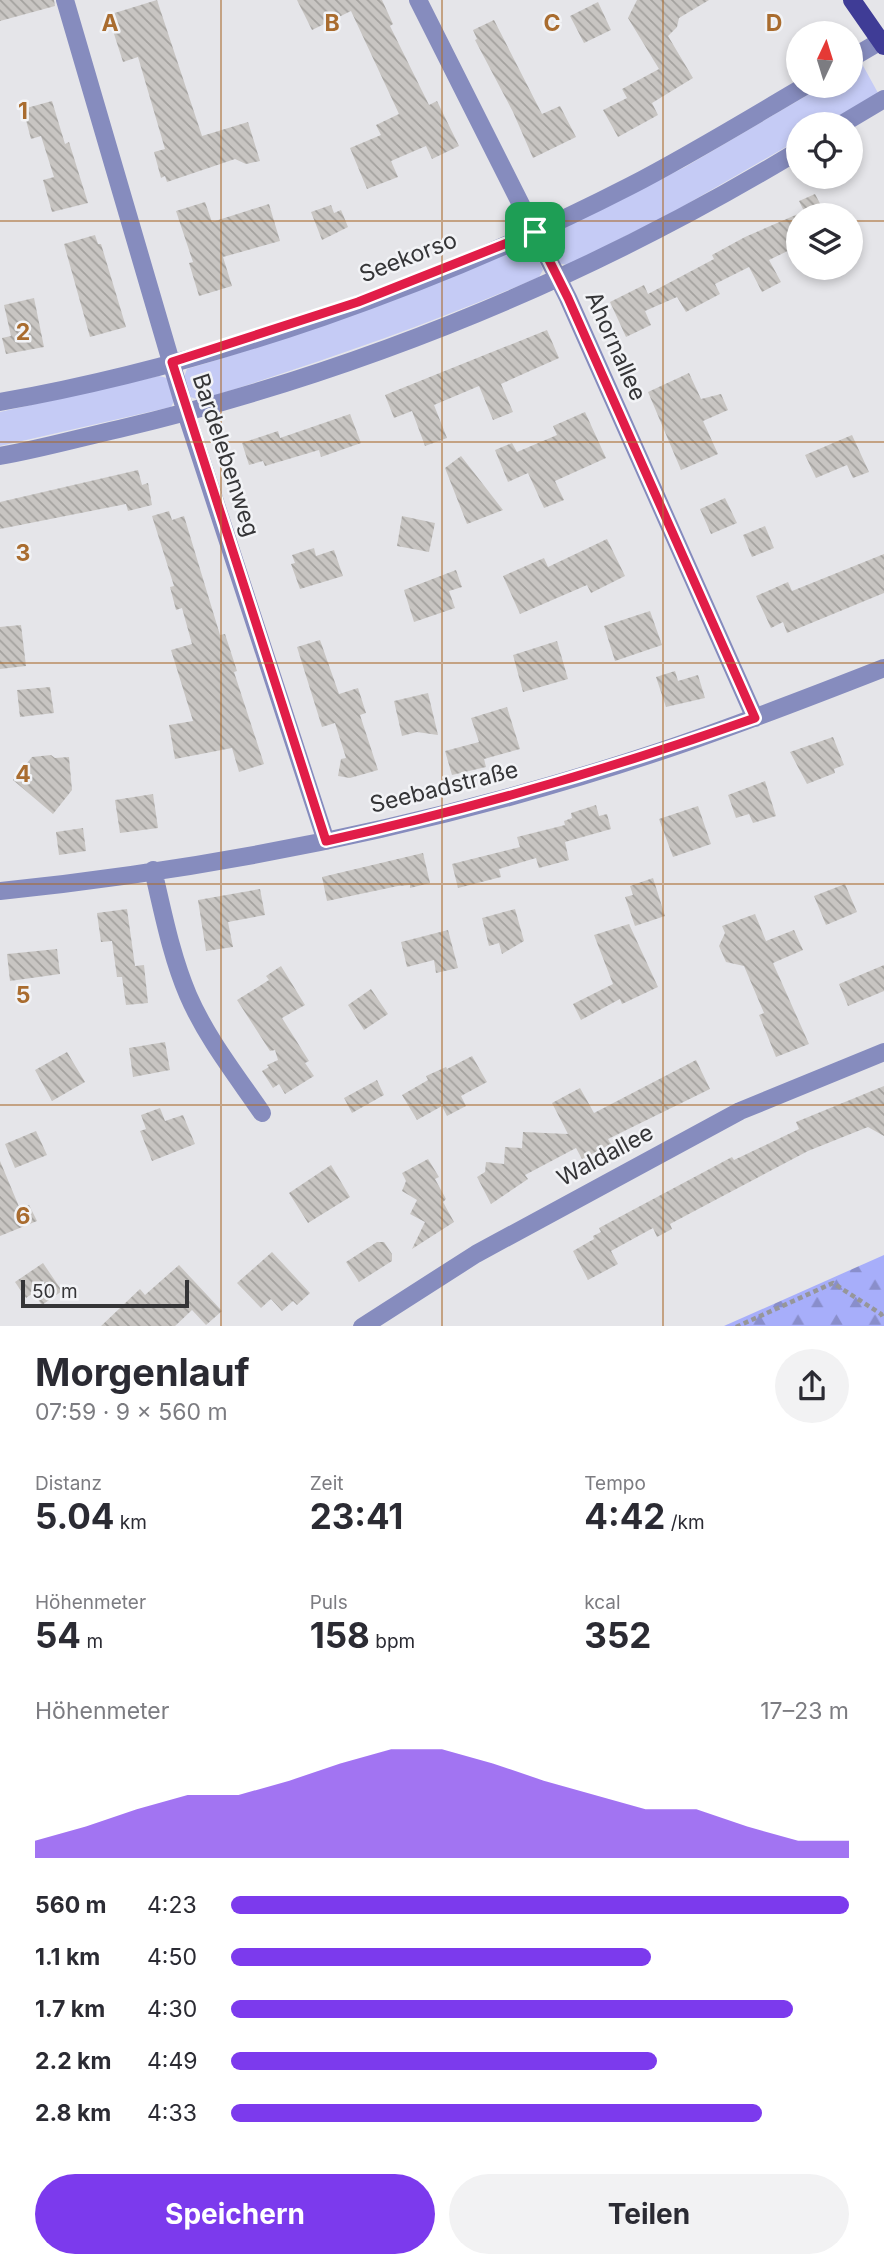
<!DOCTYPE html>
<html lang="de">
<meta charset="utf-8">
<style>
body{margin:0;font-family:Inter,sans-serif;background:#f2f2f3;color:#2b2b33;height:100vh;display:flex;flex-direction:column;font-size:26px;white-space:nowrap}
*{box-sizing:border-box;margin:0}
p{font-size:23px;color:#7c7c81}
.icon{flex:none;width:38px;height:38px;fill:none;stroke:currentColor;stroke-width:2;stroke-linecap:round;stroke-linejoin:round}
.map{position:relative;height:1326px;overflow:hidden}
.sheet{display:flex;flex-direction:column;background:#fff;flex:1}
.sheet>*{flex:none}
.needle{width:46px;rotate:4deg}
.tools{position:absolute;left:786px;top:21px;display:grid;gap:14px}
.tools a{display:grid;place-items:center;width:77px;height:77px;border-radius:50%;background:#fff;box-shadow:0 4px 10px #0003;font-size:35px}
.scale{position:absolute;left:21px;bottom:18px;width:168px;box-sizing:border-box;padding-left:7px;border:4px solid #353537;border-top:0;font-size:19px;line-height:24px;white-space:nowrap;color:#353537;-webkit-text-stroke:5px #f2f3f6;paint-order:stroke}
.pin{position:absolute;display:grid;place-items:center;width:60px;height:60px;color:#fff;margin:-30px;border-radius:14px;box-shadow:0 4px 10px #0006}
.round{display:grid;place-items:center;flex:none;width:74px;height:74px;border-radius:37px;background:#f2f2f3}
.headline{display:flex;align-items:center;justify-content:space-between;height:119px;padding:0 35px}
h1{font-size:38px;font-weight:700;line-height:52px}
.metrics{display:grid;grid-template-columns:repeat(3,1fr);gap:10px;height:119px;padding:7px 35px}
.metrics div{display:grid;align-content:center}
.metrics b{font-size:35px;font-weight:700}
.metrics small{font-size:19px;font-weight:400}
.metrics p{font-size:19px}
.chart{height:196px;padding:14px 35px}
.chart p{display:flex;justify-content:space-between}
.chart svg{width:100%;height:126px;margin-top:7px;fill:#7c3aed;opacity:.7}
.primary-button{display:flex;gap:14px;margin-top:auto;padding:14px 35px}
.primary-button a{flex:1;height:80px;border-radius:42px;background:#7c3aed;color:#fff;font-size:28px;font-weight:700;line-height:80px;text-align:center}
.primary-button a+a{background:#f2f2f3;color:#2b2b33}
ul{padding:0 35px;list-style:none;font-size:23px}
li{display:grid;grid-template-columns:112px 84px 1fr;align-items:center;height:52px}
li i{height:18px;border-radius:9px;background:#7c3aed}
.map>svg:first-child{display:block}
.green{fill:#c5cbf5}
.forest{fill:url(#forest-firs)}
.building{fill:url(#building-back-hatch)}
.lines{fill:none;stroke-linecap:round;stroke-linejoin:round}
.path{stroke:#969699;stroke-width:4.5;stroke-dasharray:5 3.5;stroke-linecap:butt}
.minor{stroke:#868cbe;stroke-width:18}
.major{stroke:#3f3c96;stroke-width:18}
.route-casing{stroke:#fff;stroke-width:14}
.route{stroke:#e11d48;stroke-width:9}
.grid{fill:none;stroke:#a96c2f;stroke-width:2;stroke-opacity:0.55}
.labels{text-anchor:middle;stroke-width:5;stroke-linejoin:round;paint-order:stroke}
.street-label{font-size:23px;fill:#353537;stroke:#f2f3f6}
.grid-label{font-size:23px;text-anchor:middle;font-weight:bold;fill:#a96c2f;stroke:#f2f3f6;stroke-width:5;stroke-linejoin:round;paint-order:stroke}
</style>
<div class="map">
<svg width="884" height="1327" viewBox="0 0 884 1327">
<defs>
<pattern id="forest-firs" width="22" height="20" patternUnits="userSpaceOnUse" patternTransform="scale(1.75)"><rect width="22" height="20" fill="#a7aefa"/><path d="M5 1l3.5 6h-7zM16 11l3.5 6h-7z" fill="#898ecb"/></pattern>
<pattern id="building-back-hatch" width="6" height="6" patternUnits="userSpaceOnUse" patternTransform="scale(1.75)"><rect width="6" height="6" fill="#c8c5c2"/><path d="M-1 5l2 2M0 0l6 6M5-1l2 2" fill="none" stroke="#a3a19e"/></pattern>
</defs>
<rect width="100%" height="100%" fill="#e5e5e9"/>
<!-- green -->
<path class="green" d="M861 62 878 93 825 124H798V140L668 215 567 265 558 263 547 240 549 235 685 167 823 86H850L851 69Z
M527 245 533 247 543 270 539 277C428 325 315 364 200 400L190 397 184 377 187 369C303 334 416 294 527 245Z
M159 376 167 378 174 401 171 407 0 446V412Z"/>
<!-- forest -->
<path class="forest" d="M884 1255V1326H724Z"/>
<!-- building -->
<path class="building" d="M0 0H54L55 6 0 21Z
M157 0 202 136 248 122 260 161 246 164 235 159 167 182 165 176 161 178 154 152 165 149 138 57 123 62 108 15Z
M297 0H382L393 24 390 26 429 105 437 101 459 146 432 159 426 146 391 161 398 177 367 189 350 148 381 135 376 125 399 114 351 11 312 30Z
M637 0H709L679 18 677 27 668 36 693 78 652 103 658 115 618 137 603 110 627 98 622 89 659 69 628 18Z
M598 2 611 30 584 43 570 16Z
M494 20 542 114 560 106 576 137 533 158 513 112 475 40 477 39 473 30Z
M52 101 65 144 69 142 88 203 52 212 43 180 54 177 41 136 31 139 23 109Z
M815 194 826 215H806L799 201Z
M205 202 212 222 269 204 280 241 223 257 232 286 199 296 189 263 193 262 176 211Z
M331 205 334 213 341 210 348 227 322 240 311 212Z
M798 214V246L769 260 781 282 762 292 749 267 715 284 720 294 686 312 677 297 645 311 651 325 626 337 610 302 644 285 648 294 714 259 712 255 745 237Z
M95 235 98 244H101L126 327 90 337 64 244Z
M34 298 44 347 6 354 2 338 11 336 4 305Z
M547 330 559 358 501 384 513 412 493 420 479 386 434 405 447 438 425 446 412 411 394 418 385 395Z
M689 373 701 399 721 394 728 410 703 421 718 454 681 470 648 392Z
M585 412 606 458 555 481 564 500 544 508 528 473 508 482 495 450 512 443 517 452 557 435 553 426Z
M350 414 361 443 321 457 319 450 265 466 263 461 249 465 242 443 278 431 280 438Z
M852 435 869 472 853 478 847 465 816 478 805 455Z
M461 456 503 510 467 524 445 468Z
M138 470 142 485 148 483 152 505 128 511 126 504 0 529V502Z
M725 498 737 523 711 534 700 509Z
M169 511 172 520 184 516 220 635 225 634 237 671 234 672 264 764 239 772 232 748 175 759 169 725 193 721 171 650 192 644 182 608 176 610 170 587 174 586 152 516Z
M402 516 435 523 429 552 397 546Z
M765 526 774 548 752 557 743 535Z
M607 539 625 576 591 593 587 585 520 614 503 576 544 558 548 567Z
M314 548 316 556 334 550 343 576 300 589 291 564 295 563 292 555Z
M884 554V593L787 633 783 622 771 628 756 596 788 582 792 591Z
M456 570 462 587 449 591 455 608 414 622 404 590Z
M650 611 662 645 615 661 604 626Z
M21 625 26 666 0 669V627Z
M320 640 339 694 358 688 366 713 360 715 378 770 350 778 338 776 341 759 346 758 335 723 322 727 297 647Z
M557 641 568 679 523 692 513 655Z
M675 671 678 681 698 675 705 698 666 707 656 677Z
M50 687 54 713 20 717 17 690Z
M428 693 438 735 417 732 402 736 394 701Z
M507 707 520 749 484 759 486 767 452 775 445 751 479 742 471 718Z
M833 737 844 765 834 769 835 773 807 784 790 752Z
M51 755 55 758 69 757 72 790 53 814 13 780 32 757Z
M765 781 776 816 753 823 749 814 736 818 728 795Z
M153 794 158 828 120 833 115 800Z
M596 805 599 816 607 814 611 829 565 842 569 860 539 868 536 858 499 869 501 877 458 888 452 864 520 847 517 837 565 825 564 821 572 818 571 813Z
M698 806 711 844 673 857 659 819Z
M83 828 86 851 59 855 56 832Z
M423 853 430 883 410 888V885L398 886 327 901 322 877Z
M653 878 665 916 635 926 625 897 633 895 630 886Z
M845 884 857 912 826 925 814 896Z
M260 889 265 915 228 922 233 947 206 951 198 900Z
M127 909 135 966 144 965 148 1003 126 1005 122 977H117L112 941 101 942 97 913Z
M515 909 524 941 502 954 499 943 489 946 482 918Z
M755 914 766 941 794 930 803 950 773 963 809 1044 776 1057 759 1015 764 1013 744 966 726 962 719 946 725 933 722 926Z
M629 924 658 987 622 1004 620 999 581 1020 573 1004 613 984 594 935Z
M448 930 458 968 436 973 434 960 407 967 401 942Z
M57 949 60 974 10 981 7 954Z
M884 965V991L848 1006 839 984Z
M281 966 305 1005 282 1018 309 1061 305 1063 314 1076 285 1094 279 1084 273 1088 262 1071 269 1067 267 1065 278 1060 275 1050 270 1051 237 1000 269 980 266 976Z
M371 989 388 1014 364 1030 348 1005Z
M165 1042 170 1070 133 1077 129 1048Z
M67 1052 85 1082 52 1101 35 1070Z
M472 1056 487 1082 461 1096 466 1106 447 1116 442 1106 417 1120 402 1095 428 1080 426 1076 446 1067 447 1069Z
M696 1060 710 1089 608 1139 611 1144 582 1159 576 1148 525 1175 528 1179 491 1204 477 1177 485 1172 486 1162 504 1164 505 1147 522 1148 523 1132 568 1134 552 1103 580 1088 594 1113Z
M377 1080 384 1095 352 1113 344 1098Z
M884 1086V1136L868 1127 808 1151 670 1224 672 1229 657 1237 653 1228 611 1251 618 1264 588 1280 573 1251 594 1239 593 1236 601 1232 599 1228 732 1157 734 1160 799 1129 796 1122Z
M160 1108 165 1121 183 1115 195 1144 152 1161 140 1131 146 1129 141 1115Z
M36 1131 47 1155 15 1168 5 1144Z
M428 1159 439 1177 435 1179 446 1199 443 1202 454 1222 412 1249 425 1222 410 1214 417 1200 402 1191 406 1181 402 1173Z
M0 1161 20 1209 29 1205 37 1221 0 1236Z
M331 1165 350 1197 308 1223 289 1193Z
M377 1242H384L392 1254V1261L359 1282 346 1262Z
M272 1252 310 1293 297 1305 293 1301 282 1311 271 1299 261 1308 237 1283Z
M43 1263 62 1291 42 1305 33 1293 26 1298 15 1282Z
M179 1265 222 1311 206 1325 192 1310 174 1327H100L140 1289 145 1295Z"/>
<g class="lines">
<!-- path -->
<path class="path" d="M736 1327 833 1283 881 1314 884 1319"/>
<!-- minor -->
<path class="minor" d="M65 0 186 413 326 841
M418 0 568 298 755 718
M850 59 884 39
M842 124 884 99
M0 402C214 364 437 285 630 186 690 155 747 120 805 86
M0 456C40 449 79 438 119 429 358 372 588 278 798 151
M153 870C163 912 171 955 188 995 206 1037 236 1075 262 1113
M0 891C223 868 448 822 661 751 736 726 810 697 884 668
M362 1327 476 1254 740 1111 884 1052"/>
<!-- major -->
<path class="major" d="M852 0 884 46"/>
</g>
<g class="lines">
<defs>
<path id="route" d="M535 232 568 298 755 718C614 768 471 809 326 841L172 362 358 302Z"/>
</defs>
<!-- route casing -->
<use href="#route" class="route-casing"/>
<!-- route -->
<use href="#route" class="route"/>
</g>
<!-- grid -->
<path class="grid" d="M221 0V1327M442 0V1327M663 0V1327M0 221H798M850 221H884M0 442H884M0 663H884M0 884H884M0 1105H884"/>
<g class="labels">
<!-- street labels -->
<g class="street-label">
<text transform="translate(408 257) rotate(-21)" y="8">Seekorso</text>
<text transform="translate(616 346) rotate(66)" y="8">Ahornallee</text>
<text transform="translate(226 455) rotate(72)" y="8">Bardelebenweg</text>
<text transform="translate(444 787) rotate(-14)" y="8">Seebadstraße</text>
<text transform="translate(605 1155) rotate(-28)" y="8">Waldallee</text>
</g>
</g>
<g class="grid-label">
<text x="110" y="31">A</text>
<text x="332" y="31">B</text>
<text x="552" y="31">C</text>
<text x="774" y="31">D</text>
<text x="23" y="119">1</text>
<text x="23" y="340">2</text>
<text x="23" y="561">3</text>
<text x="23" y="782">4</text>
<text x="23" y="1003">5</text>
<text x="23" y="1224">6</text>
</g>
</svg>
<div class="tools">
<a><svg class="needle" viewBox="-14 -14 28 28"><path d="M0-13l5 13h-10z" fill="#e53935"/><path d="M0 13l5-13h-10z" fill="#7c7c81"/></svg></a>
<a><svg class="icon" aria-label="locate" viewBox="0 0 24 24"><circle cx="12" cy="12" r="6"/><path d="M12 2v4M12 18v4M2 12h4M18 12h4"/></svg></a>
<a><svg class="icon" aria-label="layers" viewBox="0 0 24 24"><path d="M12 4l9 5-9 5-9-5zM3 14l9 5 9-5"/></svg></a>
</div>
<div class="scale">50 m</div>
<div class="pin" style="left:535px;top:232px;background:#1e9e55"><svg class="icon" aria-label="arrive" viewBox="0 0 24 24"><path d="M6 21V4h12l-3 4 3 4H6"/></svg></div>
</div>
<section class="sheet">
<div class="headline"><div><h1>Morgenlauf</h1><p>07:59 · 9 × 560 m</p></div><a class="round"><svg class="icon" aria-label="share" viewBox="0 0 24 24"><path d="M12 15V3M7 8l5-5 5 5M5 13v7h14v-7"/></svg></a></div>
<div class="metrics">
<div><p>Distanz</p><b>5.04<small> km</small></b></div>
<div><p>Zeit</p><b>23:41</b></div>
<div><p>Tempo</p><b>4:42<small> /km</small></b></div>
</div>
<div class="metrics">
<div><p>Höhenmeter</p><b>54<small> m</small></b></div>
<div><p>Puls</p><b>158<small> bpm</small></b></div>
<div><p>kcal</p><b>352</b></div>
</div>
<div class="chart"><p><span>Höhenmeter</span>17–23 m</p>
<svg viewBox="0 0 160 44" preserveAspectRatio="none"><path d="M0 44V38L10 33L20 27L30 22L40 22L50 17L60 11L70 6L80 6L90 11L100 17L110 22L120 27L130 27L140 33L150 38L160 38V44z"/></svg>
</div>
<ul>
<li><b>560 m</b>4:23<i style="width:100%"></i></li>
<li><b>1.1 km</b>4:50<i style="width:68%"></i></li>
<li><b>1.7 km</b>4:30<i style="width:91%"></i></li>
<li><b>2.2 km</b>4:49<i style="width:69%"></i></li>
<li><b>2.8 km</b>4:33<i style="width:86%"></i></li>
</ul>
<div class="primary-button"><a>Speichern</a><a>Teilen</a></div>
</section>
